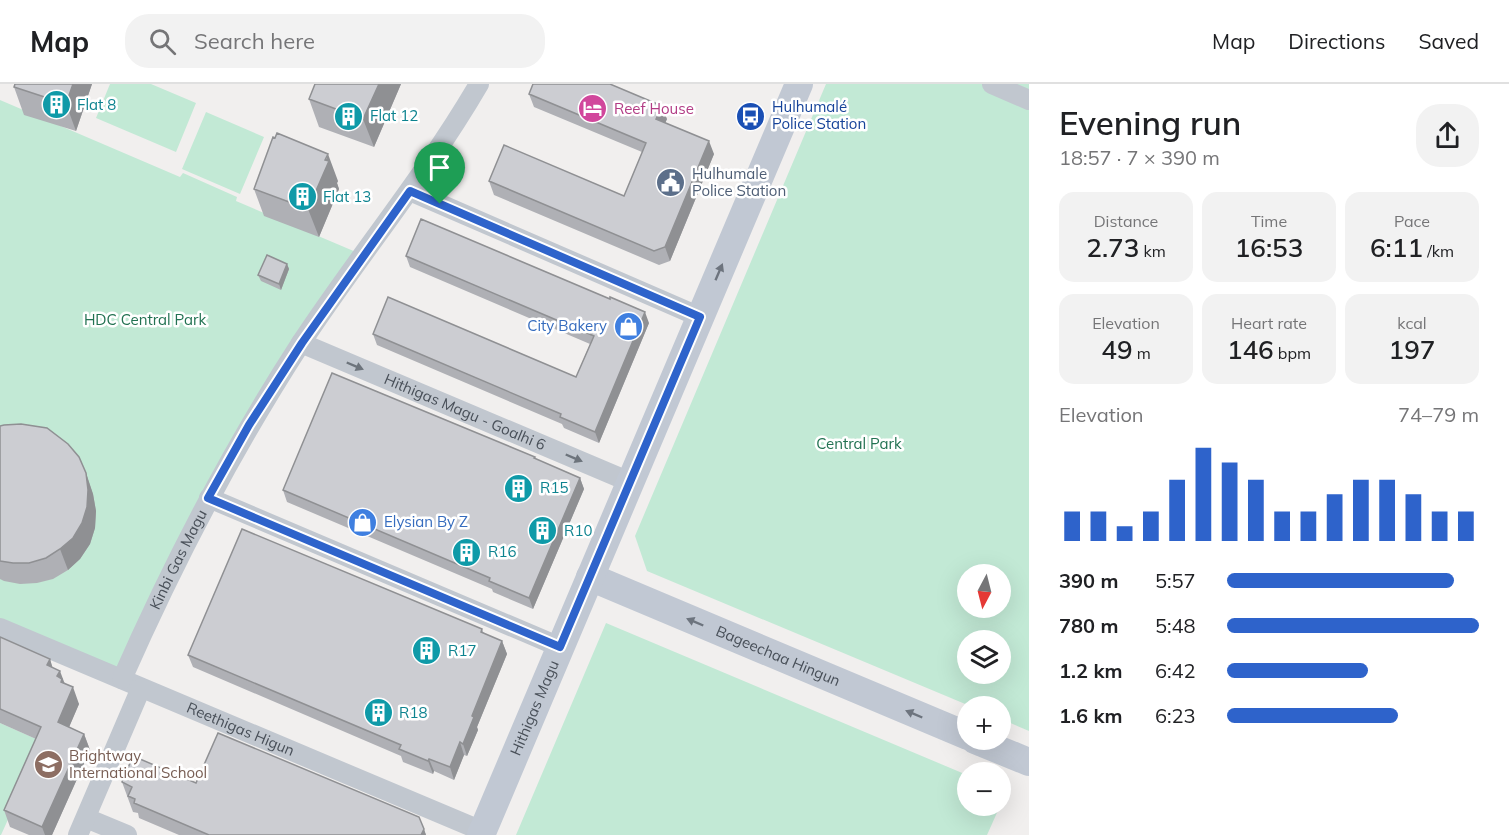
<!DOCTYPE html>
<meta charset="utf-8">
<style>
body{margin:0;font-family:Mulish,sans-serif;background:#f2f2f2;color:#202124;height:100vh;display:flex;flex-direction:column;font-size:22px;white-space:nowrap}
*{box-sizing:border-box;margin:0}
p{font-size:20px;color:#757577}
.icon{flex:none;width:33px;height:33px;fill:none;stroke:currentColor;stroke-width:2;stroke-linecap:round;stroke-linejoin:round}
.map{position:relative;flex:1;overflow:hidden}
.details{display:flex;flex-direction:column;background:#fff;width:480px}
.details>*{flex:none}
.needle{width:39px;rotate:187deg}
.tools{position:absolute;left:957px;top:480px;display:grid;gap:12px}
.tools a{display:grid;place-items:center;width:54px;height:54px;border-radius:50%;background:#fff;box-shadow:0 6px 24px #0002;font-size:30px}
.pin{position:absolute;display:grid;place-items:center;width:51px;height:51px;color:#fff;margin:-62px -26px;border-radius:50% 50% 50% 0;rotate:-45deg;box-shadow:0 0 6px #0007}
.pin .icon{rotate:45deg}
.round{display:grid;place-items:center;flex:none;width:63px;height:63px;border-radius:24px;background:#f2f2f2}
.head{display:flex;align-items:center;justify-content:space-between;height:102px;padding:0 30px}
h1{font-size:33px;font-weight:600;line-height:45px}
.stats{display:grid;grid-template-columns:repeat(3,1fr);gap:9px;height:102px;padding:6px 30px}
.stats div{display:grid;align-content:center;border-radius:15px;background:#f2f2f2;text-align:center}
.stats b{font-size:26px;font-weight:600}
.stats small{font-size:16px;font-weight:400}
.stats p{font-size:16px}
.chart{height:168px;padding:12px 30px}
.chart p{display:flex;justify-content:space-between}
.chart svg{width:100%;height:108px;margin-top:6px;stroke:#2e63cb;stroke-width:6}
ul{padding:0 30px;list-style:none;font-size:20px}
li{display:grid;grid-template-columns:96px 72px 1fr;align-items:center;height:45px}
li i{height:15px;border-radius:8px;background:#2e63cb}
header{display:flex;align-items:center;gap:36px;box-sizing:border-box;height:84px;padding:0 30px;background:#fff;border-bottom:2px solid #e0e0e0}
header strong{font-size:28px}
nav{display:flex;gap:33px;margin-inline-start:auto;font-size:21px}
.search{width:420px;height:54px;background:#f2f2f2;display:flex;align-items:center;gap:15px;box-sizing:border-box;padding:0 21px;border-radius:24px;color:#757577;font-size:22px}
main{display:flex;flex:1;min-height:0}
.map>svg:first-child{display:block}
.green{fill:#c2e9d5;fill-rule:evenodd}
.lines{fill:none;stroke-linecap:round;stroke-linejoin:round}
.street{stroke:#c1c7cf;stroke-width:20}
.secondary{stroke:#c1c8d3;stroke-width:28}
.wall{fill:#afb0b5}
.shaded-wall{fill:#8f9093}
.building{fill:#cccdd2;stroke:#8f9093;stroke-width:1.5}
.oneway{fill:#6d747e}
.oneway2{fill:#6d747c}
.route-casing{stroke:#fff;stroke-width:12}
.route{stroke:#2e63cb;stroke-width:8}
.labels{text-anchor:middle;stroke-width:5;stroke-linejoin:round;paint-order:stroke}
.culture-label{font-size:15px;fill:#0d838f;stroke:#fff;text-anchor:start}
.transit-label{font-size:15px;fill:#164399;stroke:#fff;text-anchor:start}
.hotel-label{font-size:15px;fill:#b23c85;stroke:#fff;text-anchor:start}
.service-label{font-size:15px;fill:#4e5e75;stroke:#fff;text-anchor:start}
.park-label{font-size:15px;fill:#227252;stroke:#fff}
.shop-label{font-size:15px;fill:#366cbe;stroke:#fff;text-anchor:end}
.street-label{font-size:15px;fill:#495059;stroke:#fff}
.education-label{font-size:15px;fill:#785e54;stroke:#fff;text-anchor:start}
</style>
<header>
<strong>Map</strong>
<div class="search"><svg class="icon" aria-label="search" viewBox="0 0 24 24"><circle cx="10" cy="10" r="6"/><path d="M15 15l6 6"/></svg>Search here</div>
<nav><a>Map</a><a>Directions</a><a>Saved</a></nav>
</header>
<main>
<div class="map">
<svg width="1029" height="751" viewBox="0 0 1029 751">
<rect width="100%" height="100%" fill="#f1efee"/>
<!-- green -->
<path class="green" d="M110 0H151L196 19 176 68 96 34Z
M826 0H1029V647L1001 635 1000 622H970L647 487 635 452ZM968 490H1000V524H968ZM968 556H1000V590H968Z
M0 16 180 93 183 89 237 113 236 117 363 171 301 259 122 595 0 544Z
M206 28 264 53 240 110 182 85Z
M606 539 967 691 968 722H1000L987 751H516Z
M0 639 43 658 1 751H0Z"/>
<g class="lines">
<!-- street -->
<g class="street">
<path d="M992 0 1029 16"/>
<path d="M410 107 700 233"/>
<path id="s1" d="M301 259 630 398"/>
<path d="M209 414 560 563"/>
<path id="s2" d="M0 544 482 747"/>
<path id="s3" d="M122 595C174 477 231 367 301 259 359 171 426 91 479 0"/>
<path d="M86 734 127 751"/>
<path d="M78 751 141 604"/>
</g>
<!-- secondary -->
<g class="secondary">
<path id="s4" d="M590 493 968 652"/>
<path d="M975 656 1029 678"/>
<path id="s5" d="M481 751 799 0"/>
</g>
</g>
<!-- wall -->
<path class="wall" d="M92 0 76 47 24 31 14 3Z
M401 0 374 63 319 43 309 15Z
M529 10 667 35 665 39 714 70 670 177 659 181 494 111 489 97 624 112 642 68 534 23Z
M338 97 337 99 339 105 319 153 264 132 254 105Z
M406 172 649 239 599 359 564 344 562 340 377 261 373 250 576 293 590 260 410 183Z
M287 180 289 185 281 206 261 197 258 191Z
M0 342 86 389 93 410 96 427 95 444 90 460 80 475 68 486 53 495 37 499 20 500 4 497 0 495Z
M535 375 580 394 584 405 533 525 493 508 492 505 287 418 283 406Z
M482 545 484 550 502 557 507 570 477 643 478 646 467 672 464 671 454 696 434 687 433 690 403 678 401 672 193 583 188 571Z
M0 553 50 575 52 583 79 620 69 643 84 650 90 666 52 751H29L10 743 4 726 36 655 0 639Z
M122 698 196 699 419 733 426 751H179L139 734 138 729 133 728Z"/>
<!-- shaded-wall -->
<path class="shaded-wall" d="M73 0H92L76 47 66 20Z
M379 0H401L374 63 363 35Z
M662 22 667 35 661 48 656 35Z
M709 57 714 70 670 177 665 163Z
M328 70 338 97 337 99 339 105 319 153 308 125Z
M287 180 289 185 281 206 279 200Z
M645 228 649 239 599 359 595 348Z
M86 389 93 410 96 427 95 444 90 460 80 475 68 486 60 465Z
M580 394 584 405 533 525 529 514Z
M502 557 507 570 477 643 478 646 467 672 463 660 472 632Z
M50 575 55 592 47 581Z
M60 587 66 603 68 611 57 592Z
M73 603 79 620 64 655 58 638Z
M84 650 90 666 52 751H45L42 743Z
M460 658 464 671 454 696 450 683Z
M429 675 434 687 433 690 428 677Z
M424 745 426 751H421Z"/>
<!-- building -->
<path class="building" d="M15 0H73L66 20 14 3Z
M315 0H379L363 35 309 15Z
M533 0H610L662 22 656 35 709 57 665 163 654 167 489 97 504 61 624 112 646 59 529 10Z
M277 49 328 70 325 76 329 77 308 125 254 105 273 53 275 54Z
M421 135 610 215V213L645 228 595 348 560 333 561 330 373 250 388 213 576 293 594 252 406 172Z
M267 171 287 180 279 200 258 191Z
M332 289 535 373 534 374 580 394 529 514 489 497 490 494 283 406Z
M21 340 47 344 68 360 79 373 86 389 88 406 87 423 82 439 73 454 60 465 46 474 29 479H13L0 477V342L4 341Z
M242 445 482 545 481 548 502 557 472 632 474 633 463 660 460 658 450 683 429 675 428 677 399 665 401 661 188 571Z
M0 553 50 575 47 581 60 587 57 592 62 595 61 598 73 603 58 638 84 650 42 743 4 726 41 643 0 625Z
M218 649 419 733 424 745 421 751H209L134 719 135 715 128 712 132 703 122 698 133 672 196 699Z"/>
<!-- one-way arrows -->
<defs><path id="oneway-solid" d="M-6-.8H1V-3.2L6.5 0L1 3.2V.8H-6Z" transform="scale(1.5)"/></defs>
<g class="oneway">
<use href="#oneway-solid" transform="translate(719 188) rotate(-67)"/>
<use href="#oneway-solid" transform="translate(695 538) rotate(-157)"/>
<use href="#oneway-solid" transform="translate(914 630) rotate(-157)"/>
</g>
<g class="oneway2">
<use href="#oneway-solid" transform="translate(355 282) rotate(23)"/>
<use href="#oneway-solid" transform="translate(574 374) rotate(23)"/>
</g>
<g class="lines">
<defs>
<path id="route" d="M410 107 700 233 560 563 208 414 249 341 302 259Z"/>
</defs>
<!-- route casing -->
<use href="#route" class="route-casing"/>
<!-- route -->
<use href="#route" class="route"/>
</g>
<!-- icons -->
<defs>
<symbol id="building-disc" viewBox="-11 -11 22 22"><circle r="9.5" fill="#0f9aa8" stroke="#fff"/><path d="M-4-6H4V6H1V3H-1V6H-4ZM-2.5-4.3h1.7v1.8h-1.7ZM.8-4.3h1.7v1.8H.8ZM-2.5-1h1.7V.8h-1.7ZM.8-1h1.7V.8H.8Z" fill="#fff"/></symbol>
<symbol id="hotel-disc" viewBox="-11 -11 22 22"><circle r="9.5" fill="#d1479c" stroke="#fff"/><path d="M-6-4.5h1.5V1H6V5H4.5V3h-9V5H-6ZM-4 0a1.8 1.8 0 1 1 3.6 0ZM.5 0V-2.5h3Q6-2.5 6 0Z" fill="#fff"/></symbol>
<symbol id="bus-disc" viewBox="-11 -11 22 22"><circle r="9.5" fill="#1a4fb4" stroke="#fff"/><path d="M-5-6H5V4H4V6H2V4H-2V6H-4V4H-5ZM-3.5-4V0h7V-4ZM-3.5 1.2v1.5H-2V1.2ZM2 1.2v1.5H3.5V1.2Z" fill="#fff"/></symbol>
<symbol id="civic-disc" viewBox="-11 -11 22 22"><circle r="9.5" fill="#5c6f8a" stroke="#fff"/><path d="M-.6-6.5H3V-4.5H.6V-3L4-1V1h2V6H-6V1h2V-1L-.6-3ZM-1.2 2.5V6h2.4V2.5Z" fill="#fff"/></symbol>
<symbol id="shop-disc" viewBox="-11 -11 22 22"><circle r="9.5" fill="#3f7fe0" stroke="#fff"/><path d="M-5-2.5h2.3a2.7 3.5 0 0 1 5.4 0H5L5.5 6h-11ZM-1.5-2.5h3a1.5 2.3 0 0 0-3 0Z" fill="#fff"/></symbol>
<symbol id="school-disc" viewBox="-11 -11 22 22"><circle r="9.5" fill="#8d6e63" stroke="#fff"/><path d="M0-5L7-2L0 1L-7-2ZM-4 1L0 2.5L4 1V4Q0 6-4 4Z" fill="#fff"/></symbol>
</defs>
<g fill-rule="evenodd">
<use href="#building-disc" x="40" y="4" width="33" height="33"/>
<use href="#hotel-disc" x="576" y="8" width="33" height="33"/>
<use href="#building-disc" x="332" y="16" width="33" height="33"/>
<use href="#bus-disc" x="734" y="16" width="33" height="33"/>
<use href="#civic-disc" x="654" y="82" width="33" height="33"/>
<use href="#building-disc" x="286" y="96" width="33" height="33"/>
<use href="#shop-disc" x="612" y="226" width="33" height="33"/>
<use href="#building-disc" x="502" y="388" width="33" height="33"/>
<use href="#shop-disc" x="346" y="422" width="33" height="33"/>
<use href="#building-disc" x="526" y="430" width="33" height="33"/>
<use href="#building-disc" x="450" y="452" width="33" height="33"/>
<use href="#building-disc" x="410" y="550" width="33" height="33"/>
<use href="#building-disc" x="362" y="612" width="33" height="33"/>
<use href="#school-disc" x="32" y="664" width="33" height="33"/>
</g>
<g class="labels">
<!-- culture labels -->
<g class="culture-label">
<text x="77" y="26">Flat 8</text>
<text x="370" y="37">Flat 12</text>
<text x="323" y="118">Flat 13</text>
<text x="540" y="409">R15</text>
<text x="564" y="452">R10</text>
<text x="488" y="473">R16</text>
<text x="448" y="572">R17</text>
<text x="399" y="634">R18</text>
</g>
<!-- transit labels -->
<g class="transit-label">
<text x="772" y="28">Hulhumalé<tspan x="772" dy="17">Police Station</tspan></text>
</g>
<!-- hotel labels -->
<g class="hotel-label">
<text x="614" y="30">Reef House</text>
</g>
<!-- service labels -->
<g class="service-label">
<text x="692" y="95">Hulhumale<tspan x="692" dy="17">Police Station</tspan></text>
</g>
<!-- park labels -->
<g class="park-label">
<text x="145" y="241">HDC Central Park</text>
<text x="859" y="365">Central Park</text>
</g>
<!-- shop labels -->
<g class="shop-label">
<text x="607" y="247">City Bakery</text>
<text x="384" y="443" text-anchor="start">Elysian By Z</text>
</g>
<!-- street labels -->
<g class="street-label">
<text dy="5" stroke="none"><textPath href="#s1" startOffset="178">Hithigas Magu - Goalhi 6</textPath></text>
<text dy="5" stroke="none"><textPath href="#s3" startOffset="132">Kinbi Gas Magu</textPath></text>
<text dy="5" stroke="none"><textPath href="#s4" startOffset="204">Bageechaa Hingun</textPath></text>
<text dy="5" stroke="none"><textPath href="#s5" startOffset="138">Hithigas Magu</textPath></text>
<text dy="5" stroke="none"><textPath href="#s2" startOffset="261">Reethigas Higun</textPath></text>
</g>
<!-- education labels -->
<g class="education-label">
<text x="69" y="677">Brightway<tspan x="69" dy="17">International School</tspan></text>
</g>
</g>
</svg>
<div class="tools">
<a><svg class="needle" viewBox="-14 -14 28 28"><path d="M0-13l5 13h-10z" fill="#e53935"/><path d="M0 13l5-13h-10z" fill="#757577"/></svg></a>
<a><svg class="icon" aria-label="layers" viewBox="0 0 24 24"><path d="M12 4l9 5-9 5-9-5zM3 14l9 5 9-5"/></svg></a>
<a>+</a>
<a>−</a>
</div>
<div class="pin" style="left:440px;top:120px;background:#1e9e55"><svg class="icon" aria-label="arrive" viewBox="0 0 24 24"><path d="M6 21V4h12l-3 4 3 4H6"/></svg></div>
</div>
<section class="details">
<div class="head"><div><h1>Evening run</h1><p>18:57 · 7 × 390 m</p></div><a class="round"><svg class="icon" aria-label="share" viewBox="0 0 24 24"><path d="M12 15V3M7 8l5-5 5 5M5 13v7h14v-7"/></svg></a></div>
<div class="stats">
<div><p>Distance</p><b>2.73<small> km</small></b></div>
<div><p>Time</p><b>16:53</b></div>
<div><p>Pace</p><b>6:11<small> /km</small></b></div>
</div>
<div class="stats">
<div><p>Elevation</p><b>49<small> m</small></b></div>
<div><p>Heart rate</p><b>146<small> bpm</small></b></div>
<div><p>kcal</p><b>197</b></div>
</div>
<div class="chart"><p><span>Elevation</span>74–79 m</p>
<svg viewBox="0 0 160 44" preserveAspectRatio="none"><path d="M5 44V32M15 44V32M25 44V38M35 44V32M45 44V19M55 44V6M65 44V12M75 44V19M85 44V32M95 44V32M105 44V25M115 44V19M125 44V19M135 44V25M145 44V32M155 44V32"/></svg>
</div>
<ul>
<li><b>390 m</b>5:57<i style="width:90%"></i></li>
<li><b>780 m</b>5:48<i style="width:100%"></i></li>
<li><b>1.2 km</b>6:42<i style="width:56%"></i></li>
<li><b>1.6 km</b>6:23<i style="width:68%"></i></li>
</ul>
</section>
</main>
